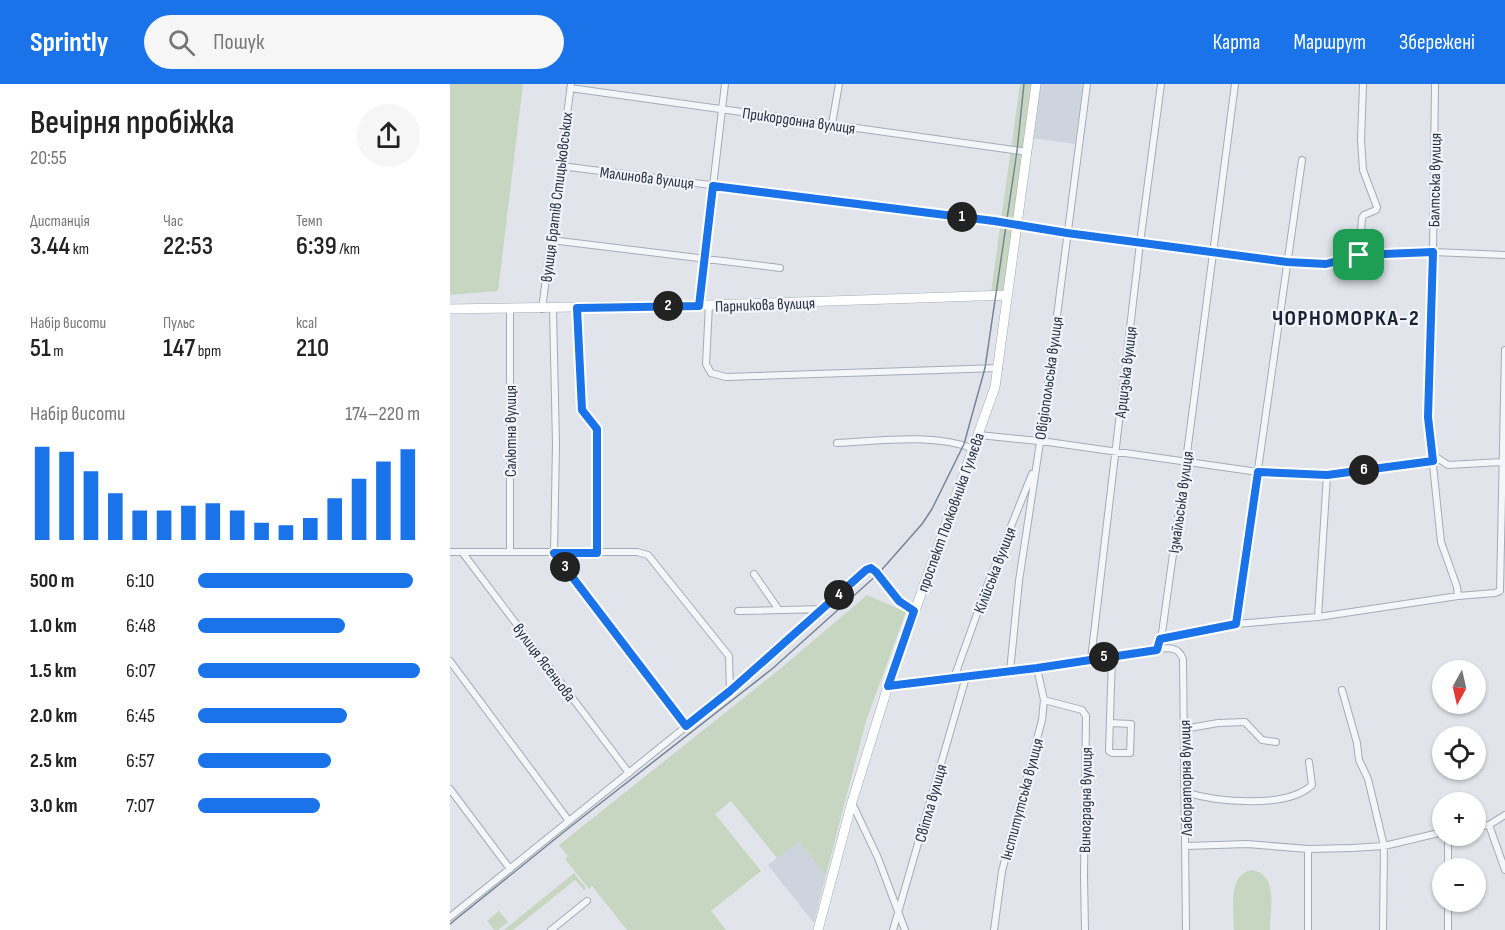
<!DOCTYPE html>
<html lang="uk">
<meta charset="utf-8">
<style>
body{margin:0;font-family:"Sofia Sans Condensed",sans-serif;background:#f6f6f6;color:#222;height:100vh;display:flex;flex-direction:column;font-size:22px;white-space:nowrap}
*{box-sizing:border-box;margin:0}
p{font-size:20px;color:#767676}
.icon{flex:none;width:33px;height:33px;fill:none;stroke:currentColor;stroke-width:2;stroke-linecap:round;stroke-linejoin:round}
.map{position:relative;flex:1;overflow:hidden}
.drawer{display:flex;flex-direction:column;background:#fff;width:450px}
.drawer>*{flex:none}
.needle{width:39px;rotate:188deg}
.fabs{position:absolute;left:982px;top:576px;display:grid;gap:12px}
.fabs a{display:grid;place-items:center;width:54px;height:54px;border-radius:50%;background:#fff;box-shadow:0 2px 4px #0004;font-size:30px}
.pin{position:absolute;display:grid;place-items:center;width:51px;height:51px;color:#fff;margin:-26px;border-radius:12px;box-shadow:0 3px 9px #0006}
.km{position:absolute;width:30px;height:30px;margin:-15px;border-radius:50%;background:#222;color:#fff;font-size:16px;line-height:30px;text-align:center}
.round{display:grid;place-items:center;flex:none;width:63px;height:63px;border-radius:32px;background:#f6f6f6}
.summary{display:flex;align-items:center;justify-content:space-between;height:102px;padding:0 30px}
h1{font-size:33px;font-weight:600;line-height:45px}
.metrics{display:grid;grid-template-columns:repeat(3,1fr);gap:9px;height:102px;padding:6px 30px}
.metrics div{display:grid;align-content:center}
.metrics b{font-size:26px;font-weight:600}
.metrics small{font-size:16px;font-weight:400}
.metrics p{font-size:16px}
.chart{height:168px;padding:12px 30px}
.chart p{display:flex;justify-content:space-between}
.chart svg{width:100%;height:108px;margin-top:6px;stroke:#1a73e8;stroke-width:6}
ul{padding:0 30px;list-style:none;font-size:20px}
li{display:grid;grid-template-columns:96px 72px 1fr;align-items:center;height:45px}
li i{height:15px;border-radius:8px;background:#1a73e8}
header{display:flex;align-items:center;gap:36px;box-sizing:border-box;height:84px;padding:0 30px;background:#1a73e8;color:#fff}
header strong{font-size:28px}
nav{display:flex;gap:33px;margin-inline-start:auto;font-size:21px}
.search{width:420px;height:54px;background:#f6f6f6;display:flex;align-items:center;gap:15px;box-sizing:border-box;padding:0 21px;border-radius:33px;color:#767676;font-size:22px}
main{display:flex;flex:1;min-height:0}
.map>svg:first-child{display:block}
.built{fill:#ced4dd}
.green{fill:#c6d6c1}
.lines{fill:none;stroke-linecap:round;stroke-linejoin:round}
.street-casing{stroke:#a5acb6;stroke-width:8}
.secondary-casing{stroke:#a5acb6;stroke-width:10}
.street{stroke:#f4f6f9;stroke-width:6}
.secondary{stroke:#fff;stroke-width:9}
.tram{stroke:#788497;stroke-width:1.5}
.route-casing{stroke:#fff;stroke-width:12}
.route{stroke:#1a73e8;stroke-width:8}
.labels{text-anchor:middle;stroke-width:4.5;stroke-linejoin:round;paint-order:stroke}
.street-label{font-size:16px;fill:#273245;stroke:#f1f4f8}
.district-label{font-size:22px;font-weight:bold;letter-spacing:1.5px;fill:#192335;stroke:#f1f4f8}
</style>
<header>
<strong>Sprintly</strong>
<div class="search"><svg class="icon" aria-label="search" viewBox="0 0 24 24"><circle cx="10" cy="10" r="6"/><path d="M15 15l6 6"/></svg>Пошук</div>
<nav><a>Карта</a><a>Маршрут</a><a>Збережені</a></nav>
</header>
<main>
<section class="drawer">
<div class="summary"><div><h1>Вечірня пробіжка</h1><p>20:55</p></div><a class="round"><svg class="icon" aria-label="share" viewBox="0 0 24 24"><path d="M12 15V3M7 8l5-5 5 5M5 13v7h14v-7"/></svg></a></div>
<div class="metrics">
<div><p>Дистанція</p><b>3.44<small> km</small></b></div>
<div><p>Час</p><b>22:53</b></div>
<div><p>Темп</p><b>6:39<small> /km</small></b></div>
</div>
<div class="metrics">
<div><p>Набір висоти</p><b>51<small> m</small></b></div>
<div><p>Пульс</p><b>147<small> bpm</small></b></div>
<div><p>kcal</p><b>210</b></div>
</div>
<div class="chart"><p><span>Набір висоти</span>174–220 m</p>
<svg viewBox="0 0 160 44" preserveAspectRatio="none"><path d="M5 44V6M15 44V8M25 44V16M35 44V25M45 44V32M55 44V32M65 44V30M75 44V29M85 44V32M95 44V37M105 44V38M115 44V35M125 44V27M135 44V19M145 44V12M155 44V7"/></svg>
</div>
<ul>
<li><b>500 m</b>6:10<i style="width:97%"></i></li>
<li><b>1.0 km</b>6:48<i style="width:66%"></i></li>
<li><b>1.5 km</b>6:07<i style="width:100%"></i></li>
<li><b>2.0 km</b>6:45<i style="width:67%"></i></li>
<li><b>2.5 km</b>6:57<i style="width:60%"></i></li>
<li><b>3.0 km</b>7:07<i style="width:55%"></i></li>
</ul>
</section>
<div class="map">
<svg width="1055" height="846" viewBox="0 0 1055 846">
<rect width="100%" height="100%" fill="#e1e5eb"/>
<!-- built -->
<path class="built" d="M589 0H633L625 60 582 54Z
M349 757 376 791 364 839 318 781Z"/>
<!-- green -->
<path class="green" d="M0 0H73L48 207 0 211Z
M570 0H583L556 208H541Z
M417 511 456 528 416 637 376 791 349 758 327 774 281 717 265 730 311 787 261 827 276 846H177L142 802 139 805 115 775 118 772 109 761 330 585Z
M801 786C829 789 820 826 820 846H784C784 827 777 791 801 786Z
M124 789 136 804 134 806 125 796 63 846H54Z
M49 827 58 838 48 846H44L37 837Z"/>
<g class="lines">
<defs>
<path id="street" d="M985 0 983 168 978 333 991 458 1007 503 1008 512
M120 4 578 68
M382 40 389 0
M111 82 544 137 617 149 837 178 876 180 909 171 983 168 1055 171
M101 156 330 184
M909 171 912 134 914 131 926 126 927 123 913 86 911 56 913 0
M259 221 256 280 261 289 276 293 549 284
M249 222 275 0
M127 224 132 326 147 345V469
M92 225 121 0
M103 225 106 360 104 469 236 642
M60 226V468
M529 351 598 358 808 388 858 391H877L983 377
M387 359C429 357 484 349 524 365
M983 371 998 381 1052 378
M0 468H187L198 471 279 572 280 607
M12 468 179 689
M304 490 329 526
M288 527 374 525
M868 533 1008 512 1045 509 1050 507 1055 266
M786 540 868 533 877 391
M710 555 786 540 852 76
M707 565 712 549 736 377 785 0
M641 575 690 159 711 0
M0 577 119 737
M560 587 569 497 594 332 637 0
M504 594 537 502 582 390
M438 602 587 584 707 565C719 564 728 562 733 575L736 846
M892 606 907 659 909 676 918 695 934 762 933 846
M594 616 632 626 636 632 634 792 635 846
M660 639 681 640 680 669H662L659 667 662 572
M734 645 768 639 795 638 812 656 826 658
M0 705 60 785
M735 708C766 718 837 725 862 701L859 678
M402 719 428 774 455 846
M1039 741 1055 786
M1026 743 1039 741 1055 731
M736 762 797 760 858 765 902 764 934 762 993 748
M858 765V846
M998 784V752
M0 833 280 607 416 486 421 484 426 488 449 517 464 527
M101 846 137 817
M443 846 516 593
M544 846 552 787 592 636 594 616 587 584
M998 846V818"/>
<path id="secondary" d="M0 225 259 221 558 211
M368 846 402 718 438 602 545 303 586 0"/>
</defs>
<!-- street casing -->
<use href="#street" class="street-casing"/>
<!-- secondary casing -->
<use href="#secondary" class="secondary-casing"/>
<!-- street -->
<use href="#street" class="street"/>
<!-- secondary -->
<use href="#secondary" class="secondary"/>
<!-- tram -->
<path class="tram" d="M0 840 120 743 322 585 428 490 472 440 482 425 514 360 535 284 567 67 574 0"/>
</g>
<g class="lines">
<defs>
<path id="route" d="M263 102 544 137 617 149 837 178 876 180 909 171 983 168 978 333 983 377 877 391 808 388 786 540 710 555 707 566 587 584 438 602 464 527 449 517 426 488 421 484 416 486 280 607 236 642 104 469H147V345L132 326 127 224 249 222Z"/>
</defs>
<!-- route casing -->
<use href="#route" class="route-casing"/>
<!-- route -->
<use href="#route" class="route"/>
</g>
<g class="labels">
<!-- street labels -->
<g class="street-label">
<text transform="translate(349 36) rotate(8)" y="6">Прикордонна вулиця</text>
<text transform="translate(197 93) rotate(7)" y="6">Малинова вулиця</text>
<text transform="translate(984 96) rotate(-89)" y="6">Балтська вулиця</text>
<text transform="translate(106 113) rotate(-83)" y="6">вулиця Братів Стицьковських</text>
<text transform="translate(315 220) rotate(-2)" y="6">Парникова вулиця</text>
<text transform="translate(675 288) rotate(-83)" y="6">Арцизька вулиця</text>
<text transform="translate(598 294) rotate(-82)" y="6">Овідіопольська вулиця</text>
<text transform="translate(60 347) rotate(-90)" y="6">Салютна вулиця</text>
<text transform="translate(730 418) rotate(-82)" y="6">Ізмаїльська вулиця</text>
<text transform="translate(500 428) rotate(-70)" y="6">проспект Полковника Гуляєва</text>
<text transform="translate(544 486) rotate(-69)" y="6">Кілійська вулиця</text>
<text transform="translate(95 578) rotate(53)" y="6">вулиця Ясеньова</text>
<text transform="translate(735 694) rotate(-91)" y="6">Лабораторна вулиця</text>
<text transform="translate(571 715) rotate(-75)" y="6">Інститутська вулиця</text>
<text transform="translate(635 716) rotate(-89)" y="6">Виноградна вулиця</text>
<text transform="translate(480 719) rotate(-74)" y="6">Світла вулиця</text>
</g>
<!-- district labels -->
<g class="district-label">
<text x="896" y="241">ЧОРНОМОРКА-2</text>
</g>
</g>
</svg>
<div class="fabs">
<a><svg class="needle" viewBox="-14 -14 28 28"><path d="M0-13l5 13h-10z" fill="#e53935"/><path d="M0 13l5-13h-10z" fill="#767676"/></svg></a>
<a><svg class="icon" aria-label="locate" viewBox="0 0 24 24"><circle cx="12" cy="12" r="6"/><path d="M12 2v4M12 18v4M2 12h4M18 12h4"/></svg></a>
<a>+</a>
<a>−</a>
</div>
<div class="pin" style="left:909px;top:171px;background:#1e9e55"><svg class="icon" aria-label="arrive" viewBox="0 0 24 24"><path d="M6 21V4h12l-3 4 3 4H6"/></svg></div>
<b class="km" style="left:512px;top:133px">1</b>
<b class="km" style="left:218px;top:222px">2</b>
<b class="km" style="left:115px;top:483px">3</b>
<b class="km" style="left:389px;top:511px">4</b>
<b class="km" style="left:654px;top:573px">5</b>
<b class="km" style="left:914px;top:386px">6</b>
</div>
</main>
